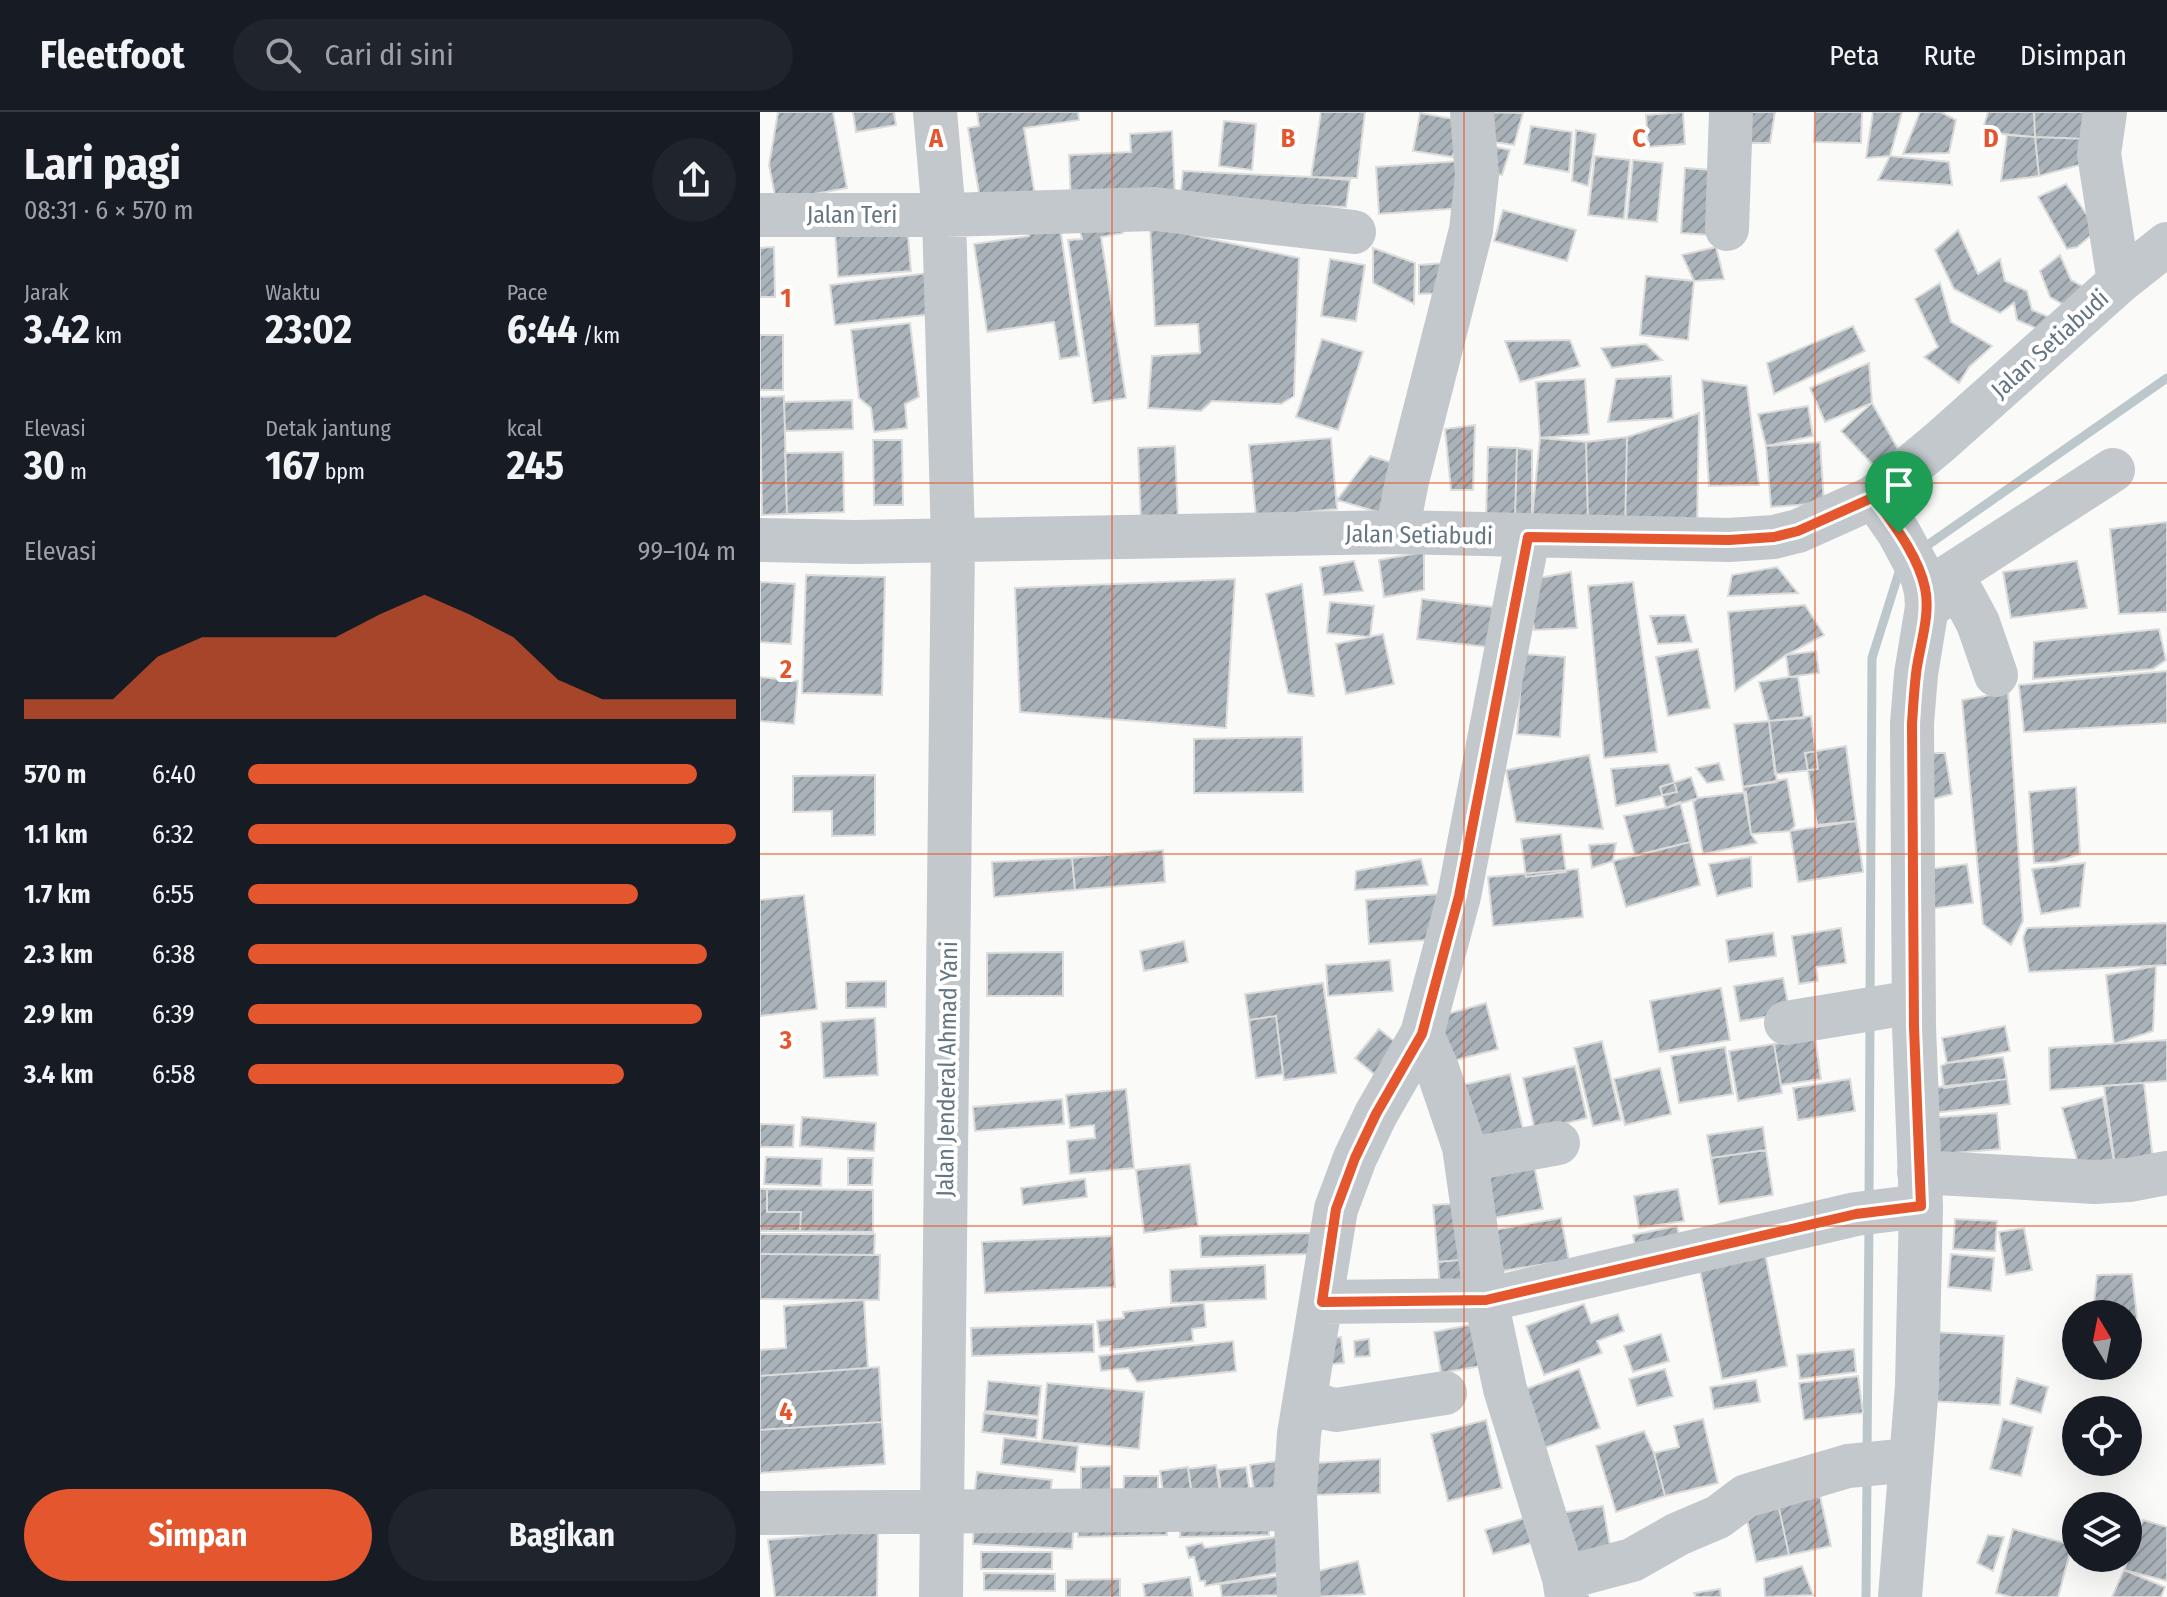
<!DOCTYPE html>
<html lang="id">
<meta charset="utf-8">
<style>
body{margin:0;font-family:"Fira Sans Condensed",sans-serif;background:#20242c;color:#f1f3f6;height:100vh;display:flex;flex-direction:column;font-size:30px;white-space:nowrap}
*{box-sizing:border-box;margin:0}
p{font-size:26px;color:#9ea1a6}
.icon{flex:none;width:44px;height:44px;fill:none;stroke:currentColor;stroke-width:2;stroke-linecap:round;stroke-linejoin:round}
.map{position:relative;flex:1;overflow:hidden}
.sheet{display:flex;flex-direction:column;background:#171b24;width:760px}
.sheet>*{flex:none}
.needle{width:52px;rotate:350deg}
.tools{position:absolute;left:1302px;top:1188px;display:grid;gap:16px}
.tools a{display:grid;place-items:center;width:80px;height:80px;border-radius:50%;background:#171b24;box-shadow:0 8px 32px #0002;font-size:40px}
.pin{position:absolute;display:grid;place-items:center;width:68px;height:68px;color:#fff;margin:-82px -34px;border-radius:50% 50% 50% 0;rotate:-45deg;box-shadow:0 0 8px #0007}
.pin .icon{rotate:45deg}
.round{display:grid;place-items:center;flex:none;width:84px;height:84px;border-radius:42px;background:#20242c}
.summary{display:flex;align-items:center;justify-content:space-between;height:136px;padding:0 24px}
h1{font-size:44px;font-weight:700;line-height:60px}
.figures{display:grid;grid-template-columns:repeat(3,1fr);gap:12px;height:136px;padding:8px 24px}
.figures div{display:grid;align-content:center}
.figures b{font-size:40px;font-weight:700}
.figures small{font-size:22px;font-weight:400}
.figures p{font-size:22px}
.chart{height:224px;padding:16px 24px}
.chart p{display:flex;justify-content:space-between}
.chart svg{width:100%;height:144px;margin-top:8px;fill:#e4572e;opacity:.7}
.button{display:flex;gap:16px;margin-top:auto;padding:16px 24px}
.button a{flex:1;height:92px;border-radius:48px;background:#e4572e;color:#fff;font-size:32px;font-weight:700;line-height:92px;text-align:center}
.button a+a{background:#20242c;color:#f1f3f6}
ul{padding:0 24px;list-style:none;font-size:26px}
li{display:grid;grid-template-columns:128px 96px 1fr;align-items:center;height:60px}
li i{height:20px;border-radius:10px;background:#e4572e}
header{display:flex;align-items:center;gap:48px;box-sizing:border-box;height:112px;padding:0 40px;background:#171b24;border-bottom:2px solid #363941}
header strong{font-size:38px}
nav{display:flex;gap:44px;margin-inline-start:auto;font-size:28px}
.search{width:560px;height:72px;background:#20242c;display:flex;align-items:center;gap:20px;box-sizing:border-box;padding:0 28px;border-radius:44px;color:#9ea1a6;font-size:30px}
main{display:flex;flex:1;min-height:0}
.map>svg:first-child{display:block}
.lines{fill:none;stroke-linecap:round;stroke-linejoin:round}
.stream{stroke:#bbc7cb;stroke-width:9}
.building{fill:url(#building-hatch);stroke:#dcdcda;stroke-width:2}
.minor{stroke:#c3c8cc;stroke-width:44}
.route-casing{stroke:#fff;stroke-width:16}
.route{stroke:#e4572e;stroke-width:10}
.grid{fill:none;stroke:#e4572e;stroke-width:2;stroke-opacity:0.55}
.labels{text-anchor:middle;stroke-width:8;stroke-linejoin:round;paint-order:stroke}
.street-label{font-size:24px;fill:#657683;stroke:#fff}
.grid-label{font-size:26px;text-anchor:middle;font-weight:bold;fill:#e4572e;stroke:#fff;stroke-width:8;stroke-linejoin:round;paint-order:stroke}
</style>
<header>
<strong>Fleetfoot</strong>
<div class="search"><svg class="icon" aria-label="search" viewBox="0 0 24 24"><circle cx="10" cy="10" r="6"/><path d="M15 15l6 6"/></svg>Cari di sini</div>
<nav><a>Peta</a><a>Rute</a><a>Disimpan</a></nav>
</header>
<main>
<section class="sheet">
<div class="summary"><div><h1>Lari pagi</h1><p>08:31 · 6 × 570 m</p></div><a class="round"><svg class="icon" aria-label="share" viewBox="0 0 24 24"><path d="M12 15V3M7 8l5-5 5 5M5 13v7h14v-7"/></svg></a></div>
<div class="figures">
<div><p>Jarak</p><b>3.42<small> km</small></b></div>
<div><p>Waktu</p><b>23:02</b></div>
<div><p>Pace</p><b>6:44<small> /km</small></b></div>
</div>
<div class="figures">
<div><p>Elevasi</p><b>30<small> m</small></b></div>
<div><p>Detak jantung</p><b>167<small> bpm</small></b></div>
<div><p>kcal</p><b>245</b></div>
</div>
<div class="chart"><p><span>Elevasi</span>99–104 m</p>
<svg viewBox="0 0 160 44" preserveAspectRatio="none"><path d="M0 44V38L10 38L20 38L30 25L40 19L50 19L60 19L70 19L80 12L90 6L100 12L110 19L120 32L130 38L140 38L150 38L160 38V44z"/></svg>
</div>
<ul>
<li><b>570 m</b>6:40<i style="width:92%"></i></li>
<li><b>1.1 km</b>6:32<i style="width:100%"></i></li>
<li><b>1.7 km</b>6:55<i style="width:80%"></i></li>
<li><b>2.3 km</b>6:38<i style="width:94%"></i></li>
<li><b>2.9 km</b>6:39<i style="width:93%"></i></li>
<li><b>3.4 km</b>6:58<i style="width:77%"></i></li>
</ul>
<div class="button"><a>Simpan</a><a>Bagikan</a></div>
</section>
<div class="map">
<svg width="1407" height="1485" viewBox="0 0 1407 1485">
<defs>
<pattern id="building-hatch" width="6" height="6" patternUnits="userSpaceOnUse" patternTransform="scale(2)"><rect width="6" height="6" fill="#aab3b9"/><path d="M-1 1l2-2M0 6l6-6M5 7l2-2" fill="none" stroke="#8e969c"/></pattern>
</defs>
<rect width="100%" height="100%" fill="#fafaf8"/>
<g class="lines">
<!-- stream -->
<path class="stream" d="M1162 437 1407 266
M1110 886 1112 546 1140 457
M1109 1090 1110 908
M1107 1342 1109 1112
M1106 1485 1107 1364"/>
</g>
<!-- building -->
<path class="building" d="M18 0H73L87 76 16 89 9 53Z
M93 0H134L136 13 96 20Z
M217 0H318L319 8 264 16 276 90 222 99 208 16 219 14Z
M561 0H605L597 66 551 65Z
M719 0 763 1 754 33 720 28Z
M923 0 925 32 888 35 886 3Z
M975 0H1015L1010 31H973Z
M1055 0H1102L1101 31 1054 30Z
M1113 0H1142L1130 44 1106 46Z
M1160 0H1181L1196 8 1189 41 1143 42Z
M1228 0H1274L1275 25 1222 20Z
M1274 0H1329V27L1275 25Z
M660 1 699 8 693 45 653 39Z
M464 9 496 12 492 58 459 54Z
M771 14 812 20 809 60 764 52Z
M816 18 836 22 828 74 812 69Z
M412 19 415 85 311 90 309 43 371 40 370 22Z
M1247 23 1275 25 1279 64 1241 69Z
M1275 25 1329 27 1323 52 1279 64Z
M726 33 750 38 742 63 724 60Z
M835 44 870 48 864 107 828 103Z
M1130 44 1189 50 1192 73 1118 68Z
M873 48 903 51 897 110 867 107Z
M700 49 703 96 619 102 616 55Z
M925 56 967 59 963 124 921 121Z
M423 59 551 65 590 68 586 95 420 88Z
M1306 72 1337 118 1317 135 1307 137 1278 85Z
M743 98 816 118 807 149 734 129Z
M360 104 363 121 341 125 366 286 333 291 308 128 322 127 320 118Z
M299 108 319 244 300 247 294 210 227 220 214 132 269 124 267 113Z
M147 112 151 159 78 165 75 118Z
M390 114 539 146 534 284 521 292 452 289 441 299 388 296 392 244 440 241 438 212 395 214Z
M1198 118 1218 162 1240 147 1245 169 1267 179 1272 198 1291 206 1278 217 1257 208 1254 191 1240 201 1194 177 1175 138Z
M14 135 15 185H0V136Z
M956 135 964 167 934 169 922 143Z
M613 136 655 151 654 192 613 171Z
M1300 143 1311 168 1331 179 1308 195 1290 185 1280 159Z
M570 147 605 153 596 209 561 204Z
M697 150 691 181 659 182V153Z
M168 161 173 202 75 213 70 173Z
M886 164 934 169 928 228 880 223Z
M1180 171 1191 210 1232 234 1209 255 1199 271 1164 245 1178 235 1155 187Z
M150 211 159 285 145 292 147 316 114 320 111 296 99 286 91 218Z
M1093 214 1105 239 1014 282 1007 251Z
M0 223H23V278H0Z
M562 227 603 240 578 318 536 305Z
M810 228 820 254 760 270 745 229Z
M886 232 902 248 852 256 841 236Z
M1109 251 1112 291 1065 310 1050 276Z
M911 264 913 306 848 310 856 267Z
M825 267 829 322 780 326 776 270Z
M942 268 987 274 999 373 949 374Z
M24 284 27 402 2 403 0 285Z
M92 288 93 317 25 319 24 290Z
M1112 291 1139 339 1113 353 1081 319Z
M1048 294 1053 324 1006 334 998 302Z
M939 301 937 419H865L867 325Z
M715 313 713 378H691L685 317Z
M867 325 865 419 828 411 826 330Z
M571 326 577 397 496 405 489 333Z
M780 326 826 330 828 411 772 406Z
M113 328H142L143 393H114Z
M1060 330 1064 391 1011 395 1006 334Z
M415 334 418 408 381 410 378 336Z
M728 335 757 336 755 407H726Z
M757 336 772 338V406L755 407Z
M83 340 84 400 27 402 25 341Z
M610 344 643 354 628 403 577 388Z
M1407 410V500L1359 502 1350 417Z
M664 440V478L624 485 619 448Z
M594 449 603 479 564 483 560 455Z
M1317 449 1327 496 1251 506 1243 460Z
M1017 455 1038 481 968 484 972 463Z
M811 460 817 516 774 518 768 468Z
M46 463 125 465 122 583 42 581Z
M475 467 466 616 260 600 255 476Z
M0 470 35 472 31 532 0 530Z
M873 470 897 640 844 646 828 474Z
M542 472 554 584 528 581 506 482Z
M662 487 733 495 728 535 657 527Z
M570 490 614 494 610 525 567 521Z
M1045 493 1064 523 1026 543 975 579 968 500Z
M925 503 932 530 898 532 890 504Z
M1399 517 1406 548 1393 557 1273 567 1274 530Z
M623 522 634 572 586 582 576 532Z
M938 537 950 596 908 604 896 545Z
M1056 539 1059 561 1029 565 1026 543Z
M763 542 805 545 800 625 757 622Z
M1407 559V611L1264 620 1259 573Z
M0 565 38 569 34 612 0 609Z
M1029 565H1038L1044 606 1009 609 999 570Z
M1248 580 1263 809 1251 833 1223 812 1202 588Z
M1051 604 1058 657 1015 662 1009 609Z
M1009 609 1017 670 983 675 974 612Z
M542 625 543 680 434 681V627Z
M1086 634 1096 709 1057 713 1045 641Z
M1161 641H1185L1192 682 1174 687Z
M829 643 843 717 756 710 746 658Z
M959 651 964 668 947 671 936 656Z
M909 652 917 680 856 694 851 657Z
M115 663V723L72 724V699L33 700V664Z
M931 665 938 686 906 696 900 675Z
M1027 667 1035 714 1030 719 991 722 983 675Z
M1316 675 1320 742 1296 750 1274 751 1269 680Z
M986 680 991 722 997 731 943 742 933 690 938 686Z
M920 690 930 730 875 744 864 704 906 696Z
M1096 709 1103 760 1038 770 1030 719Z
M801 722 806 760 766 765 761 727Z
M930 730 940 773 866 795 853 749Z
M856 731 853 749 832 756 829 733Z
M403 738 405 770 315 778 312 746Z
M991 745 992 775 957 784 949 752Z
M312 746 315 778 234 785 232 750Z
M661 747 668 773 595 778 596 759Z
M1325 751 1320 795 1281 802 1272 757Z
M1207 752 1213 791 1169 797 1163 758Z
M818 757 823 805 733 814 728 765Z
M679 782 683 827 609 832 606 788Z
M44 783 57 897 0 904V788Z
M1407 811V853L1269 860 1263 826 1267 816Z
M1081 816 1086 851 1056 855 1058 869 1039 872 1032 824Z
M1013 821 1016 844 969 850 966 828Z
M424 829 428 850 384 859 380 839Z
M303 840V884H227V841Z
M630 848 633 879 568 884 566 853Z
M1396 854 1393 919 1354 932 1346 863Z
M1023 866 1030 901 980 909 974 874Z
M126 869V895L86 896V870Z
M563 871 576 961 524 968 516 904 489 908 485 882Z
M961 876 970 928 899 940 890 889Z
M726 891 738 937 685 951 673 906Z
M516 904 523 962 496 966 489 908Z
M115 906 118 963 64 966 61 910Z
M1245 914 1250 939 1187 951 1182 926Z
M619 917 645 938 620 967 595 946Z
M1055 925 1061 967 1021 973 1014 932Z
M1407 928V969L1290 978 1289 936Z
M842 929 861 1008 833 1014 814 936Z
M1014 932 1022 981 978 989 969 939Z
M965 935 973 982 919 991 911 944Z
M1243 945 1247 967 1184 976 1181 954 1187 951Z
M815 954 827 1006 775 1019 763 966Z
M900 956 911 1002 865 1013 854 967Z
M750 962 765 1026 708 1039 694 975Z
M1090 967 1095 999 1038 1008 1033 976Z
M1247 967 1250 992 1173 1001 1170 976Z
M1384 971 1394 1057 1357 1068 1344 974Z
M366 977 374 1056 310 1062 307 1029 335 1026 334 1013 310 1016 306 983Z
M1343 985 1357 1068 1322 1065 1302 996Z
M302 987 304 1012 215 1019 213 995Z
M1237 1001 1240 1037 1171 1043 1168 1006Z
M42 1005 116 1011 114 1039 40 1034Z
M0 1012 34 1013 33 1035H0Z
M1003 1015 1006 1038 951 1046 947 1023Z
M1006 1038 1013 1083 959 1092 951 1046Z
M6 1045 62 1047 61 1074 4 1072Z
M88 1046H113L112 1073H88Z
M430 1052 438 1114 384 1121 376 1058Z
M774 1053 783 1097 728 1107 720 1063Z
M325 1067 327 1085 263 1093 261 1076Z
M0 1077H7V1100H41L40 1119H0Z
M7 1077 113 1078V1120L40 1119 41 1100H7Z
M918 1077 924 1109 879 1116 874 1084Z
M706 1091 710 1147 678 1150 673 1093Z
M801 1106 809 1148 736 1160 728 1119Z
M1195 1107 1237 1109 1235 1139 1193 1137Z
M917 1114 922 1139 878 1148 873 1123Z
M1264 1116 1272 1158 1246 1163 1239 1120Z
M550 1121 551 1142 441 1145 440 1124Z
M0 1122H115L114 1143 0 1142Z
M352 1124 355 1175 225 1181 222 1130Z
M1004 1136 1027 1254 962 1267 938 1149Z
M0 1142 120 1143 119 1188 0 1187Z
M1191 1142 1234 1146 1231 1179 1188 1175Z
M710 1147 712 1176 680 1178 678 1150Z
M505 1153 506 1187 411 1191 410 1158Z
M1372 1162 1377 1206 1368 1207V1202H1333L1337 1163Z
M104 1188 108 1256 0 1264V1238L26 1236 24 1194Z
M444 1191 446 1215 432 1217 433 1229 350 1238 351 1234 340 1235 337 1209 364 1206 363 1200Z
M824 1192 831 1211 858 1202 864 1219 837 1229 842 1241 784 1263 766 1214Z
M719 1211 727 1253 681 1261 674 1220Z
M333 1212 334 1240 212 1244 211 1216Z
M1174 1220 1244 1224 1240 1293 1169 1289Z
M901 1222 909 1249 873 1260 864 1234Z
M581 1225 584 1251 562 1253 559 1227Z
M609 1227 610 1244 595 1245 594 1229Z
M473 1229 476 1259 377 1270 368 1256 341 1259 339 1244Z
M1094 1237 1096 1260 1040 1267 1037 1243Z
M1319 1254H1349V1260L1320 1261Z
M119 1255 122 1310 0 1318V1264Z
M819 1257 840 1316 784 1336 763 1278Z
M905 1257 913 1284 877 1294 869 1267Z
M1098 1264 1103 1301 1044 1308 1039 1271Z
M1257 1266 1288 1275 1281 1301 1250 1292Z
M996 1268 1000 1290 954 1297 950 1275Z
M228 1269 281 1274 278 1304 225 1299Z
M287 1271 384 1280 379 1337 282 1328Z
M224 1301 278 1307 276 1326 222 1320Z
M943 1307 958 1371 905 1384 894 1341 919 1335 914 1314Z
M1243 1307 1273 1315 1261 1364 1230 1357Z
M726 1308 742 1376 688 1389 671 1322Z
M122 1310 125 1352 0 1361V1318Z
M884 1319 894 1341 905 1384 856 1400 836 1334Z
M244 1326 318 1334 315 1360 241 1352Z
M620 1347V1381L553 1383 555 1351Z
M518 1349 523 1383 495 1387 490 1353Z
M456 1353 461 1387 433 1391 428 1357Z
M351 1354V1385L321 1386V1355Z
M428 1355 433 1389 405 1393 400 1359Z
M486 1355 491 1388 463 1392 458 1358Z
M217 1360 292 1368 289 1393 214 1385Z
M364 1364H398V1392H363Z
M1060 1384 1071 1434 1029 1443 1018 1392Z
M1018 1392 1029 1443 996 1450 985 1399Z
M843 1394 852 1445 804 1453 795 1402Z
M214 1403 314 1407 312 1437 213 1432Z
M407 1404V1423L318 1425V1406Z
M509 1404V1423L420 1425V1406Z
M771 1404 778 1429 733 1442 725 1418Z
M1383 1408 1407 1415V1469L1364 1458Z
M118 1417 117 1485H15L8 1428Z
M1253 1417 1312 1433 1298 1485H1251L1236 1481Z
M1228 1423 1244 1425 1233 1459 1217 1451Z
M516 1425 521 1460 445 1474V1469H440L434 1445 429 1446 426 1435 442 1431 445 1436Z
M221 1440H292V1457H221Z
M598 1449 605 1482 553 1485 550 1461Z
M1042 1454 1053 1483 1005 1485 1004 1466Z
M1364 1458 1405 1475 1401 1485H1352Z
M224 1461 295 1462V1479L224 1478Z
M519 1464 522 1483 462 1485 460 1472Z
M430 1465 433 1485H385L383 1472Z
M360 1467V1485H306V1468Z
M960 1477 961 1485H936L934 1481Z"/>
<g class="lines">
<!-- minor -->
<path class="minor" d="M175 0 184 103 193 428 181 1485
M1345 0 1339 42 1359 170
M0 103H184L395 97 594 120
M967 117 971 0
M1114 385 1139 421 1162 464 1166 479 1167 495 1156 562 1152 612 1154 915 1161 1094 1157 1274 1140 1485
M637 420 647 369 711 118 717 63 712 0
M0 428 95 430 637 420 969 428 1014 425 1038 419 1114 385 1181 329 1359 170 1407 132
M1166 479 1353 358
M1167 495 1190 481 1199 480 1203 483 1218 511 1236 563
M1026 911 1154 890
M662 922 678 959 704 1035 726 1188 745 1277 804 1466 807 1485
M706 1048 798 1031
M1159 1060 1335 1070 1369 1068 1407 1061
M562 1190 726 1188 1096 1102 1161 1094
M545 1287 566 1296 576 1298 685 1281
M0 1401 535 1397
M804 1466 872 1448 918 1422 958 1405 986 1384 1088 1354 1151 1348
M539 1485 535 1383 539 1322 576 1097 595 1046 616 1002 662 922 699 784 768 425"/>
</g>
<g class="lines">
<defs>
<path id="route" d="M1114 385C1133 412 1158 443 1165 476 1171 504 1159 535 1156 562 1154 579 1153 596 1152 612L1154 915 1161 1094 1096 1102 726 1188 562 1190 576 1097 595 1046 616 1002 662 922 699 784 768 425 969 428 1014 425 1038 419Z"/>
</defs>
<!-- route casing -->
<use href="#route" class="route-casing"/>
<!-- route -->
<use href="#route" class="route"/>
</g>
<!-- grid -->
<path class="grid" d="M352 0V1485M704 0V1485M1055 0V1485M0 371H1407M0 742H1407M0 1114H1407"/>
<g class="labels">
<!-- street labels -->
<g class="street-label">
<text x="92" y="111">Jalan Teri</text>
<text transform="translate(1290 232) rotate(-42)" y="8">Jalan Setiabudi</text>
<text transform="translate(659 423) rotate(1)" y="8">Jalan Setiabudi</text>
<text transform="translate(187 957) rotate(-89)" y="8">Jalan Jenderal Ahmad Yani</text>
</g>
</g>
<g class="grid-label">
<text x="176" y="35">A</text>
<text x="528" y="35">B</text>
<text x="879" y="35">C</text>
<text x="1231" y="35">D</text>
<text x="26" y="195">1</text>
<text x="26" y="566">2</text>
<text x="26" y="937">3</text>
<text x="26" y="1308">4</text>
</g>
</svg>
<div class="tools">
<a><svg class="needle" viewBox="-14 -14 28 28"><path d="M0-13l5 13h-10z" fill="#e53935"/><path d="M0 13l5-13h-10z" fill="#9ea1a6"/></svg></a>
<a><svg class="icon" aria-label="locate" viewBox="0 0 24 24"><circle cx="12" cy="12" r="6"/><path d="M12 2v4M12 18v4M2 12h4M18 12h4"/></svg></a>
<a><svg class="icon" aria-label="layers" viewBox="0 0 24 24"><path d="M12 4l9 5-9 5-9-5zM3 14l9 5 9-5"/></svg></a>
</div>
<div class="pin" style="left:1139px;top:421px;background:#1e9e55"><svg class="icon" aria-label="arrive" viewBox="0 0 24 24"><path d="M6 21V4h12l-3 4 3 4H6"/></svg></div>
</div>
</main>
